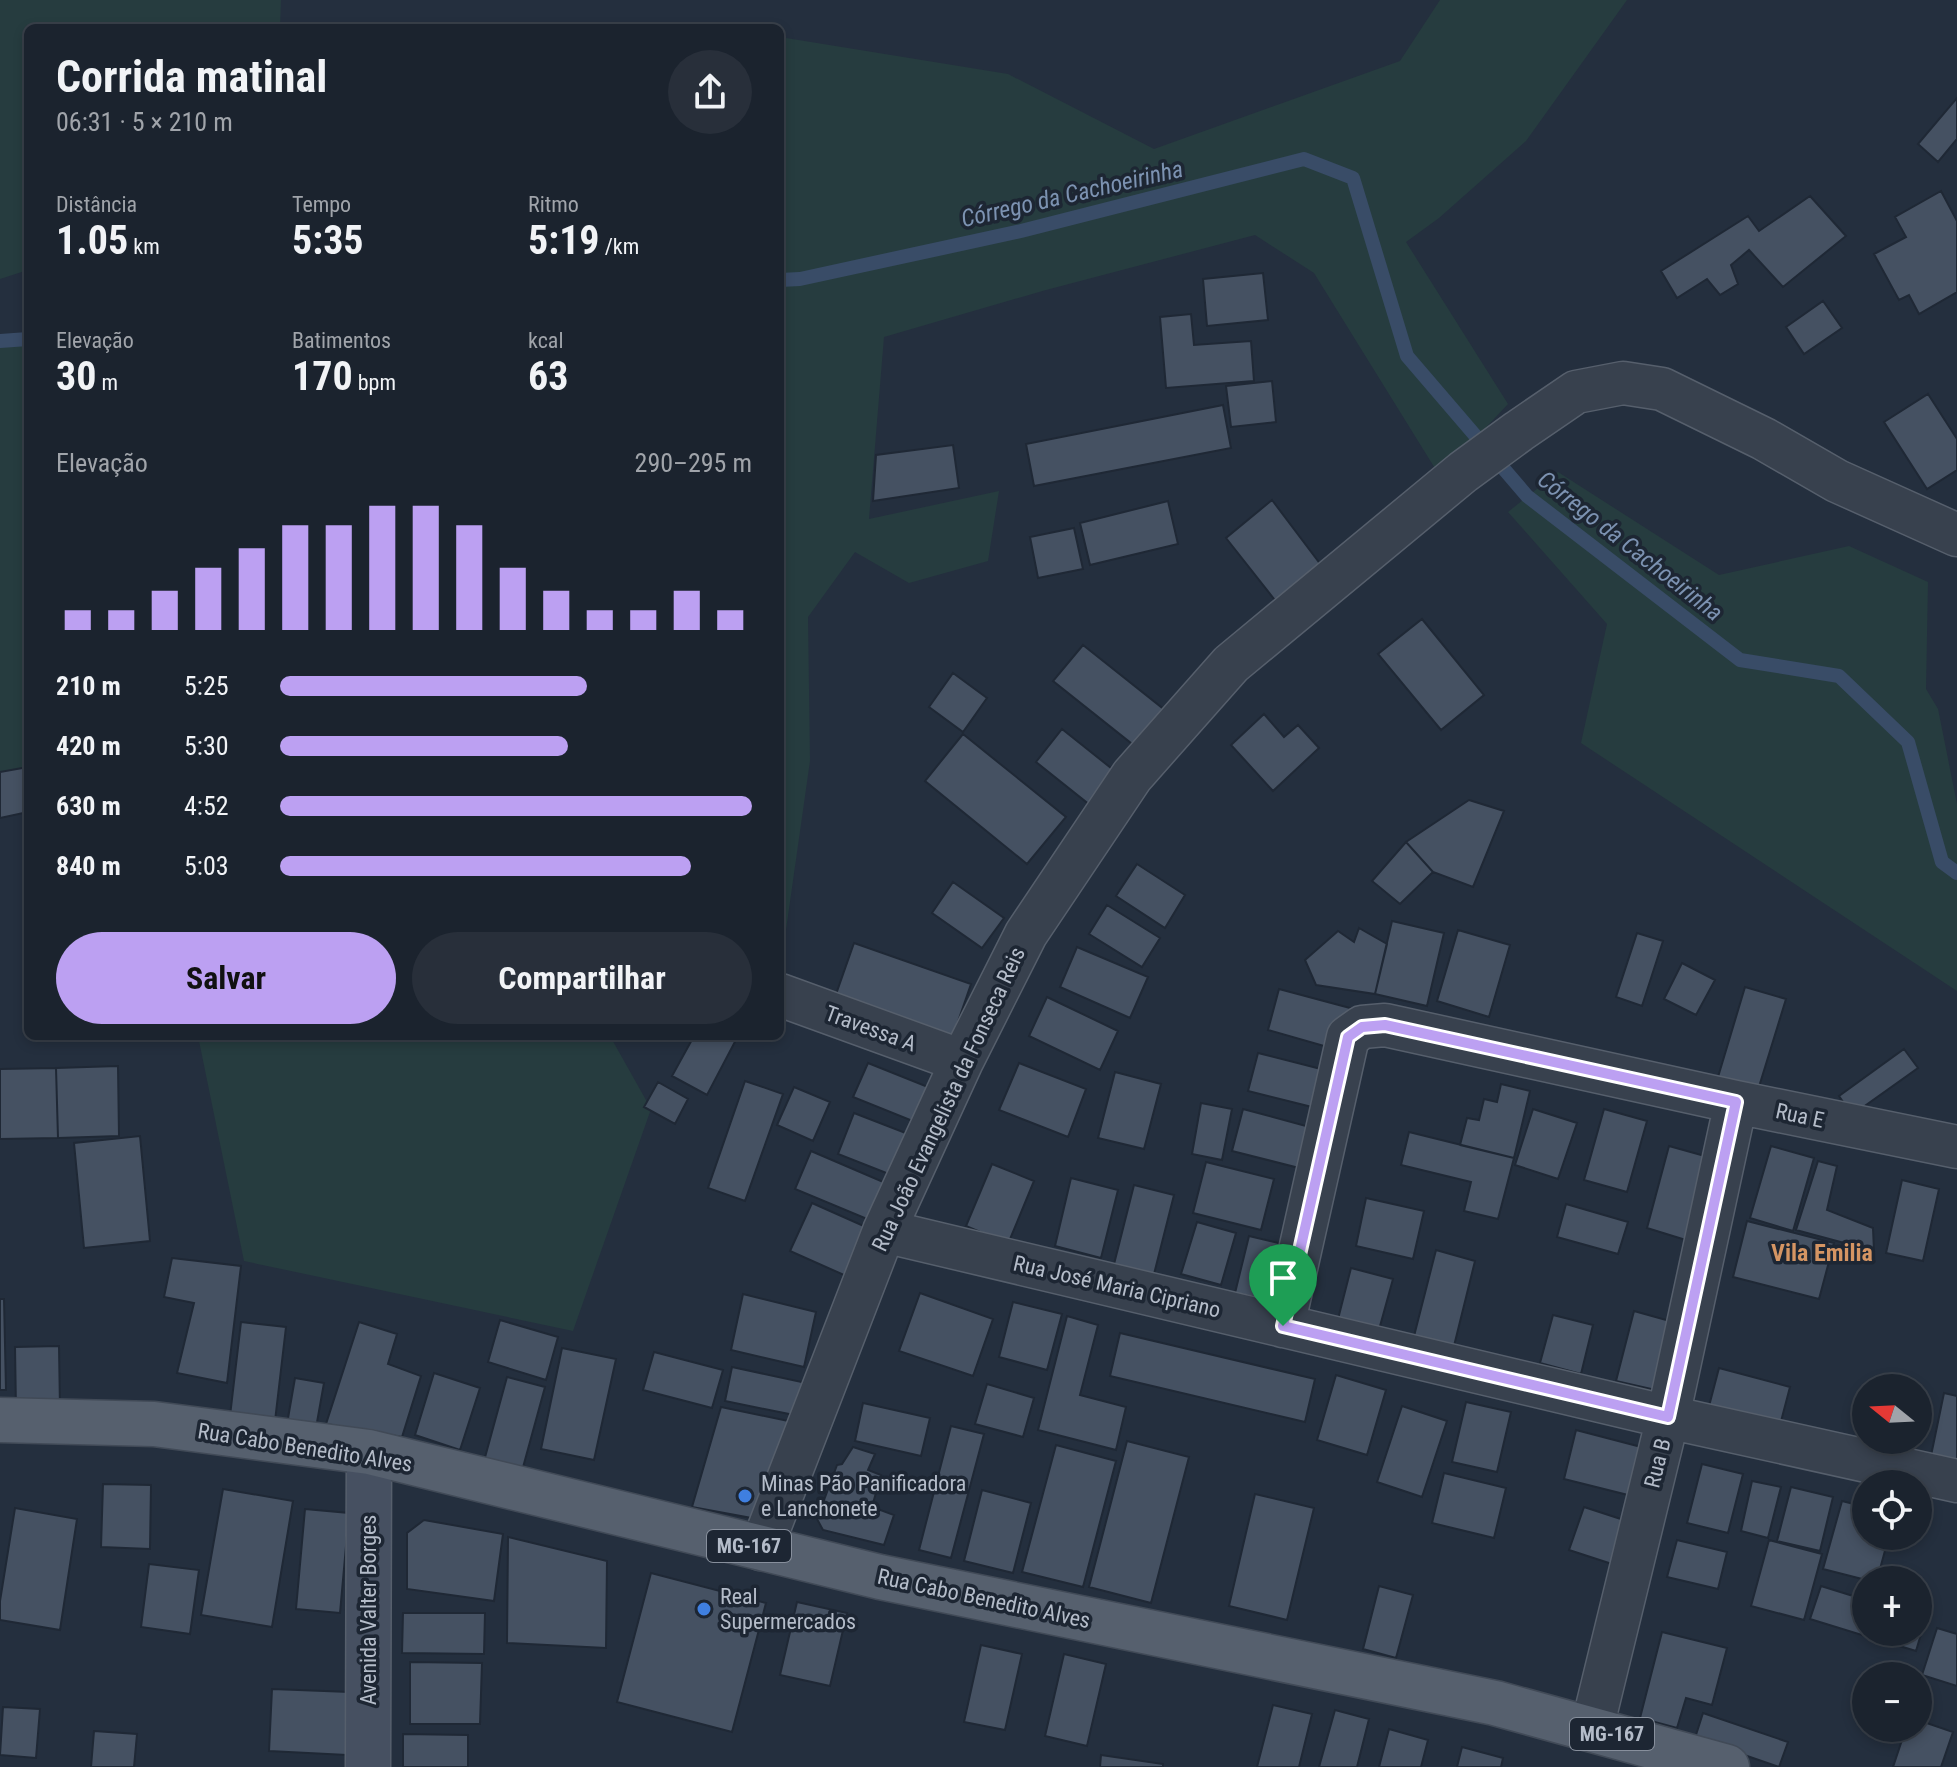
<!DOCTYPE html>
<html lang="pt">
<meta charset="utf-8">
<style>
body{margin:0;font-family:"Roboto Condensed",sans-serif;background:#282f3a;color:#f1f3f6;height:100vh;display:flex;flex-direction:column;font-size:30px;white-space:nowrap}
*{box-sizing:border-box;margin:0}
p{font-size:26px;color:#a0a4aa}
.icon{flex:none;width:44px;height:44px;fill:none;stroke:currentColor;stroke-width:2;stroke-linecap:round;stroke-linejoin:round}
.map{position:relative;flex:1;overflow:hidden}
.side{position:absolute;left:24px;top:24px;width:760px;height:1016px;display:flex;flex-direction:column;background:#1b232e;border-radius:12px;box-shadow:0 4px 12px #0003,0 0 0 2px #39404a}
.side>*{flex:none}
.needle{width:52px;rotate:288deg}
.buttons{position:absolute;left:1852px;top:1374px;display:grid;gap:16px}
.buttons a{display:grid;place-items:center;width:80px;height:80px;border-radius:50%;background:#1b232e;box-shadow:0 4px 12px #0003,0 0 0 2px #39404a;font-size:40px}
.pin{position:absolute;display:grid;place-items:center;width:68px;height:68px;color:#fff;margin:-82px -34px;border-radius:50% 50% 50% 0;rotate:-45deg;box-shadow:0 0 8px #0007}
.pin .icon{rotate:45deg}
.round{display:grid;place-items:center;flex:none;width:84px;height:84px;border-radius:42px;background:#282f3a}
.head{display:flex;align-items:center;justify-content:space-between;height:136px;padding:0 32px}
h1{font-size:44px;font-weight:700;line-height:60px}
.figures{display:grid;grid-template-columns:repeat(3,1fr);gap:12px;height:136px;padding:8px 32px}
.figures div{display:grid;align-content:center}
.figures b{font-size:40px;font-weight:700}
.figures small{font-size:22px;font-weight:400}
.figures p{font-size:22px}
.chart{height:224px;padding:16px 32px}
.chart p{display:flex;justify-content:space-between}
.chart svg{width:100%;height:144px;margin-top:8px;stroke:#bca0f2;stroke-width:6}
.primary-button{display:flex;gap:16px;margin-top:auto;padding:16px 32px}
.primary-button a{flex:1;height:92px;border-radius:48px;background:#bca0f2;color:#111;font-size:32px;font-weight:700;line-height:92px;text-align:center}
.primary-button a+a{background:#282f3a;color:#f1f3f6}
ul{padding:0 32px;list-style:none;font-size:26px}
li{display:grid;grid-template-columns:128px 96px 1fr;align-items:center;height:60px}
li i{height:20px;border-radius:10px;background:#bca0f2}
.map>svg:first-child{display:block}
.green{fill:#263c3f}
.lines{fill:none;stroke-linecap:round;stroke-linejoin:round}
.stream{stroke:#394c67;stroke-width:14}
.building{fill:#455162;stroke:#1f2835;stroke-width:2}
.street-casing{stroke:#565f6c;stroke-width:45}
.secondary-casing{stroke:#565f6c;stroke-width:47}
.primary-casing{stroke:#414a57;stroke-width:47}
.street{stroke:#38414e;stroke-width:42}
.secondary{stroke:#465061;stroke-width:44}
.primary{stroke:#56606e;stroke-width:44}
.route-casing{stroke:#fff;stroke-width:16}
.route{stroke:#bca0f2;stroke-width:10}
.shop-dot{fill:#3f7fe0;stroke:#1d2633;stroke-width:3}
.labels{text-anchor:middle;stroke-width:7;stroke-linejoin:round;paint-order:stroke}
.shield{fill:#1d2633;stroke:#878f9c;stroke-width:2}
.shield-label{font-size:20px;font-weight:bold;fill:#b4bcc9}
.street-label{font-size:22px;fill:#b4bcc9;stroke:#1d2633}
.poi-label{font-size:22px;fill:#b4bcc9;stroke:#1d2633;text-anchor:start}
.water-label{font-size:24px;font-style:italic;fill:#7c92b1;stroke:#1d2633}
.neighbourhood-label{font-size:24px;font-weight:bold;fill:#d59563;stroke:#1d2633}
</style>
<div class="map">
<svg width="1957" height="1767" viewBox="0 0 1957 1767">
<rect width="100%" height="100%" fill="#242f3e"/>
<!-- green -->
<path class="green" d="M0 0H281L280 28H28V270L0 279Z
M1440 0H1627L1526 141 1439 218 1406 242 1508 404 1477 437 1436 470 1314 273 1255 235 1046 290 884 337 869 519 999 491 988 561 909 583 855 552 808 617 810 761 780 972V37L1008 74 1154 149 1400 61Z
M28 339V767L0 772V341Z
M1558 472 1719 575 1849 546 1928 582 1926 689 1938 709 1957 804V991L1581 743 1607 624 1508 512Z
M198 1036H610L651 1109 573 1331 244 1261Z"/>
<g class="lines">
<!-- stream -->
<path class="stream" d="M780 280 800 279 1021 231 1304 159 1353 178 1407 356 1527 496 1740 660 1839 676 1908 742 1942 862 1957 873
M0 341 28 339"/>
</g>
<!-- building -->
<path class="building" d="M1957 98V139L1938 162 1918 144Z
M1941 191 1957 221V292L1919 314 1909 295 1899 300 1874 254 1906 237 1895 217Z
M1810 196 1846 236 1783 287 1749 250 1731 265 1738 284 1720 295 1707 279 1677 298 1661 271 1748 216 1759 231Z
M1263 273 1268 320 1207 326 1203 279Z
M1823 301 1842 328 1804 354 1786 327Z
M1191 314 1194 345 1251 341 1254 381 1166 388 1160 317Z
M1272 381 1276 422 1231 427 1226 386Z
M1928 394 1957 439V470L1927 489 1884 422Z
M1223 405 1231 448 1034 486 1026 444Z
M953 445 959 488 873 501 876 455Z
M1272 500 1321 565 1278 604 1226 538Z
M1168 501 1178 544 1090 565 1080 523Z
M1074 528 1083 569 1038 578 1030 537Z
M1422 619 1484 695 1441 730 1378 654Z
M1083 645 1166 711 1136 747 1053 681Z
M953 673 987 698 963 732 929 707Z
M1264 714 1284 737 1298 725 1319 748 1273 791 1231 745Z
M1062 729 1121 776 1095 809 1036 762Z
M963 734 1066 817 1027 864 925 781Z
M28 767V812L0 818V772Z
M1469 800 1504 811 1473 887 1433 872 1406 842Z
M1406 842 1433 872 1400 904 1372 881Z
M1137 864 1185 895 1165 928 1116 896Z
M953 882 1004 918 982 948 932 913Z
M1107 905 1160 938 1142 967 1089 934Z
M1392 921 1444 933 1427 1006 1375 994Z
M1359 928 1387 944 1375 994 1316 985 1305 960 1338 931 1354 942Z
M1458 930 1510 945 1489 1017 1437 1001Z
M1637 933 1663 941 1642 1006 1616 997Z
M854 943 971 984 951 1042 834 1000Z
M1077 947 1148 977 1130 1018 1060 987Z
M1682 963 1715 980 1696 1015 1664 999Z
M1745 987 1786 999 1758 1090 1718 1077Z
M1279 989 1350 1008 1338 1050 1268 1030Z
M1047 997 1118 1031 1100 1070 1029 1036Z
M694 1036H738L707 1095 672 1076Z
M1904 1049 1918 1068 1852 1115 1839 1096Z
M1258 1053 1321 1069 1312 1107 1248 1091Z
M868 1063 938 1091 925 1126 853 1097Z
M1019 1063 1086 1089 1068 1137 999 1110Z
M118 1066 119 1136 58 1138 56 1068Z
M56 1068 58 1138 0 1139V1069Z
M1115 1072 1161 1084 1144 1149 1098 1138Z
M745 1081 783 1094 745 1201 708 1188Z
M658 1082 688 1099 675 1124 644 1107Z
M1501 1084 1530 1091 1514 1158 1460 1145 1467 1118 1479 1120 1484 1099 1497 1102Z
M794 1087 830 1102 813 1141 777 1125Z
M1201 1103 1232 1109 1222 1160 1192 1154Z
M1243 1109 1317 1129 1307 1170 1232 1151Z
M1533 1109 1577 1123 1558 1179 1515 1165Z
M1604 1109 1647 1121 1627 1192 1584 1180Z
M854 1113 916 1137 899 1178 838 1154Z
M1409 1132 1514 1158 1498 1219 1464 1211 1471 1182 1401 1165Z
M140 1136 150 1241 84 1248 74 1143Z
M1669 1146 1712 1158 1689 1241 1647 1228Z
M1771 1146 1814 1158 1793 1231 1750 1218Z
M811 1151 895 1187 879 1224 795 1189Z
M1818 1161 1837 1166 1827 1210 1873 1228 1874 1251 1796 1230Z
M1206 1162 1274 1179 1261 1230 1193 1213Z
M992 1164 1034 1181 1008 1244 966 1226Z
M1071 1178 1118 1190 1101 1258 1055 1246Z
M1902 1180 1939 1189 1923 1261 1886 1253Z
M1134 1185 1174 1195 1152 1282 1112 1272Z
M1366 1198 1424 1211 1413 1259 1356 1246Z
M812 1203 875 1231 853 1279 790 1251Z
M1566 1204 1628 1222 1618 1254 1557 1237Z
M1747 1221 1834 1243 1819 1299 1733 1277Z
M1197 1222 1236 1233 1221 1285 1181 1274Z
M1249 1236 1295 1247 1282 1303 1235 1293Z
M1436 1250 1475 1261 1453 1350 1413 1340Z
M172 1258 241 1266 227 1383 177 1373 194 1303 164 1297Z
M1351 1268 1393 1279 1377 1337 1336 1327Z
M920 1293 993 1319 973 1376 899 1351Z
M743 1294 816 1312 804 1367 731 1350Z
M0 1299H4L6 1390H0Z
M1013 1302 1062 1314 1047 1370 999 1357Z
M1634 1311 1677 1323 1660 1391 1616 1381Z
M1553 1315 1593 1325 1581 1374 1540 1363Z
M1067 1316 1098 1325 1080 1395 1126 1407 1116 1450 1038 1430Z
M500 1320 558 1337 546 1380 488 1362Z
M241 1322 286 1327 275 1421 230 1416Z
M359 1322 397 1334 388 1364 421 1376 402 1437 326 1424Z
M1120 1333 1315 1379 1305 1422 1110 1376Z
M59 1346 60 1409 16 1411 15 1347Z
M562 1348 616 1359 594 1460 541 1449Z
M654 1352 723 1370 712 1408 643 1390Z
M732 1367 811 1384 804 1417 725 1401Z
M1719 1368 1790 1387 1779 1429 1708 1410Z
M434 1373 480 1388 460 1450 415 1435Z
M1336 1375 1386 1390 1367 1455 1317 1440Z
M507 1377 545 1387 522 1471 484 1461Z
M295 1378 324 1383 316 1428 287 1424Z
M987 1384 1034 1398 1023 1437 975 1424Z
M1944 1393 1957 1396V1475L1928 1470Z
M1856 1397H1866V1429L1856 1430Z
M1466 1402 1511 1412 1497 1472 1452 1462Z
M863 1403 930 1418 921 1456 855 1441Z
M1402 1406 1447 1421 1422 1497 1377 1482Z
M721 1407 798 1423 757 1519 692 1507Z
M951 1426 984 1434 951 1558 919 1550Z
M1576 1430 1645 1448 1632 1496 1564 1479Z
M1127 1441 1189 1457 1151 1603 1089 1587Z
M1056 1445 1116 1461 1083 1587 1022 1572Z
M853 1447 875 1454 868 1470 881 1475 872 1507 894 1515 884 1545 823 1530 817 1519 837 1465 842 1464Z
M1702 1464 1743 1474 1728 1533 1687 1523Z
M1444 1473 1506 1488 1494 1538 1432 1523Z
M1752 1481 1781 1487 1768 1538 1741 1531Z
M103 1484 151 1485 150 1549 101 1547Z
M1791 1487 1833 1497 1820 1551 1777 1541Z
M223 1489 293 1501 272 1627 201 1615Z
M982 1490 1031 1503 1013 1573 964 1561Z
M1255 1494 1314 1508 1287 1620 1229 1606Z
M1842 1501 1866 1507V1536H1889L1877 1580H1866L1823 1569Z
M1584 1507 1630 1522 1615 1565 1569 1550Z
M15 1508 77 1519 60 1630 0 1620V1601Z
M305 1509 349 1513 340 1613 296 1609Z
M424 1520 503 1534 494 1601 407 1589V1533Z
M508 1537 607 1561 606 1648 507 1643Z
M1677 1540 1727 1552 1718 1589 1667 1577Z
M1769 1540 1822 1554 1804 1620 1751 1606Z
M149 1564 199 1570 190 1634 141 1627Z
M651 1573 766 1603 732 1732 617 1702Z
M1379 1586 1413 1595 1396 1658 1363 1649Z
M1821 1586 1866 1600 1865 1636 1810 1619Z
M797 1602 847 1613 830 1686 780 1675Z
M403 1613H485L484 1654 402 1653Z
M1918 1622 1924 1624 1916 1651 1873 1638 1875 1632H1918Z
M1937 1628 1957 1634V1686L1922 1675Z
M1662 1632 1727 1648 1712 1705 1686 1698 1677 1728 1640 1718Z
M981 1645 1022 1654 1005 1730 964 1722Z
M1064 1654 1106 1664 1087 1746 1045 1736Z
M410 1662 482 1663 480 1724H410Z
M272 1689 350 1692 347 1755 269 1751Z
M1273 1705 1312 1714 1299 1767H1257Z
M3 1707 40 1709 36 1758 0 1755Z
M1335 1710 1369 1719 1357 1767H1319Z
M1703 1713 1788 1742 1779 1767 1695 1738Z
M1918 1720 1953 1732 1941 1767H1893L1906 1728H1918Z
M1389 1729 1428 1740 1421 1767H1379Z
M94 1731 137 1734 134 1767H91Z
M403 1734 468 1735V1767H403Z
M1462 1747 1503 1758 1501 1767H1457Z
M1101 1755 1163 1764V1767H1100Z"/>
<g class="lines">
<defs>
<path id="street" d="M780 995 962 1061
M884 1231 1668 1417 1957 1481
M1283 1326 1348 1037 1362 1027 1385 1025 1736 1102 1957 1147
M761 1549 884 1231 962 1061 1026 934 1132 776 1231 664 1463 472 1519 431 1576 392 1623 383 1662 389 1764 439 1837 481 1957 535
M1592 1728 1668 1417 1736 1102"/>
<path id="secondary" d="M368 1767 369 1452"/>
<path id="primary" d="M0 1420 154 1424 369 1452 880 1577 1495 1703 1727 1767"/>
</defs>
<!-- street casing -->
<use href="#street" class="street-casing"/>
<!-- secondary casing -->
<use href="#secondary" class="secondary-casing"/>
<!-- primary casing -->
<use href="#primary" class="primary-casing"/>
<!-- street -->
<use href="#street" class="street"/>
<!-- secondary -->
<use href="#secondary" class="secondary"/>
<!-- primary -->
<use href="#primary" class="primary"/>
</g>
<g class="lines">
<defs>
<path id="route" d="M1385 1025 1736 1102 1668 1417 1283 1326 1348 1037 1362 1027Z"/>
</defs>
<!-- route casing -->
<use href="#route" class="route-casing"/>
<!-- route -->
<use href="#route" class="route"/>
</g>
<!-- markers -->
<g class="shop-dot">
<circle cx="745" cy="1496" r="8"/>
<circle cx="704" cy="1609" r="8"/>
</g>
<g class="labels">
<!-- shield labels -->
<g class="shield">
<rect x="707" y="1530" width="84" height="32" rx="6"/>
<rect x="1570" y="1718" width="84" height="32" rx="6"/>
</g>
<g class="shield-label">
<text x="749" y="1553">MG-167</text>
<text x="1612" y="1741">MG-167</text>
</g>
<!-- street labels -->
<g class="street-label">
<text transform="translate(871 1028) rotate(20)" y="8">Travessa A</text>
<text transform="translate(948 1099) rotate(-65)" y="8">Rua João Evangelista da Fonseca Reis</text>
<text transform="translate(1800 1115) rotate(12)" y="8">Rua E</text>
<text transform="translate(1117 1286) rotate(13)" y="8">Rua José Maria Cipriano</text>
<text transform="translate(305 1447) rotate(9)" y="8">Rua Cabo Benedito Alves</text>
<text transform="translate(1657 1463) rotate(-76)" y="8">Rua B</text>
<text transform="translate(984 1598) rotate(12)" y="8">Rua Cabo Benedito Alves</text>
<text transform="translate(368 1610) rotate(-90)" y="8">Avenida Valter Borges</text>
</g>
<!-- poi labels -->
<g class="poi-label">
<text x="761" y="1491">Minas Pão Panificadora<tspan x="761" dy="25">e Lanchonete</tspan></text>
<text x="720" y="1604">Real<tspan x="720" dy="25">Supermercados</tspan></text>
</g>
<!-- water labels -->
<g class="water-label">
<text transform="translate(1072 194) rotate(-13)" y="8">Córrego da Cachoeirinha</text>
<text transform="translate(1630 546) rotate(38)" y="8">Córrego da Cachoeirinha</text>
</g>
<!-- neighbourhood labels -->
<g class="neighbourhood-label">
<text x="1822" y="1261">Vila Emilia</text>
</g>
</g>
</svg>
<div class="buttons">
<a><svg class="needle" viewBox="-14 -14 28 28"><path d="M0-13l5 13h-10z" fill="#e53935"/><path d="M0 13l5-13h-10z" fill="#a0a4aa"/></svg></a>
<a><svg class="icon" aria-label="locate" viewBox="0 0 24 24"><circle cx="12" cy="12" r="6"/><path d="M12 2v4M12 18v4M2 12h4M18 12h4"/></svg></a>
<a>+</a>
<a>−</a>
</div>
<div class="pin" style="left:1283px;top:1326px;background:#1e9e55"><svg class="icon" aria-label="arrive" viewBox="0 0 24 24"><path d="M6 21V4h12l-3 4 3 4H6"/></svg></div>
<section class="side">
<div class="head"><div><h1>Corrida matinal</h1><p>06:31 · 5 × 210 m</p></div><a class="round"><svg class="icon" aria-label="share" viewBox="0 0 24 24"><path d="M12 15V3M7 8l5-5 5 5M5 13v7h14v-7"/></svg></a></div>
<div class="figures">
<div><p>Distância</p><b>1.05<small> km</small></b></div>
<div><p>Tempo</p><b>5:35</b></div>
<div><p>Ritmo</p><b>5:19<small> /km</small></b></div>
</div>
<div class="figures">
<div><p>Elevação</p><b>30<small> m</small></b></div>
<div><p>Batimentos</p><b>170<small> bpm</small></b></div>
<div><p>kcal</p><b>63</b></div>
</div>
<div class="chart"><p><span>Elevação</span>290–295 m</p>
<svg viewBox="0 0 160 44" preserveAspectRatio="none"><path d="M5 44V38M15 44V38M25 44V32M35 44V25M45 44V19M55 44V12M65 44V12M75 44V6M85 44V6M95 44V12M105 44V25M115 44V32M125 44V38M135 44V38M145 44V32M155 44V38"/></svg>
</div>
<ul>
<li><b>210 m</b>5:25<i style="width:65%"></i></li>
<li><b>420 m</b>5:30<i style="width:61%"></i></li>
<li><b>630 m</b>4:52<i style="width:100%"></i></li>
<li><b>840 m</b>5:03<i style="width:87%"></i></li>
</ul>
<div class="primary-button"><a>Salvar</a><a>Compartilhar</a></div>
</section>
</div>
